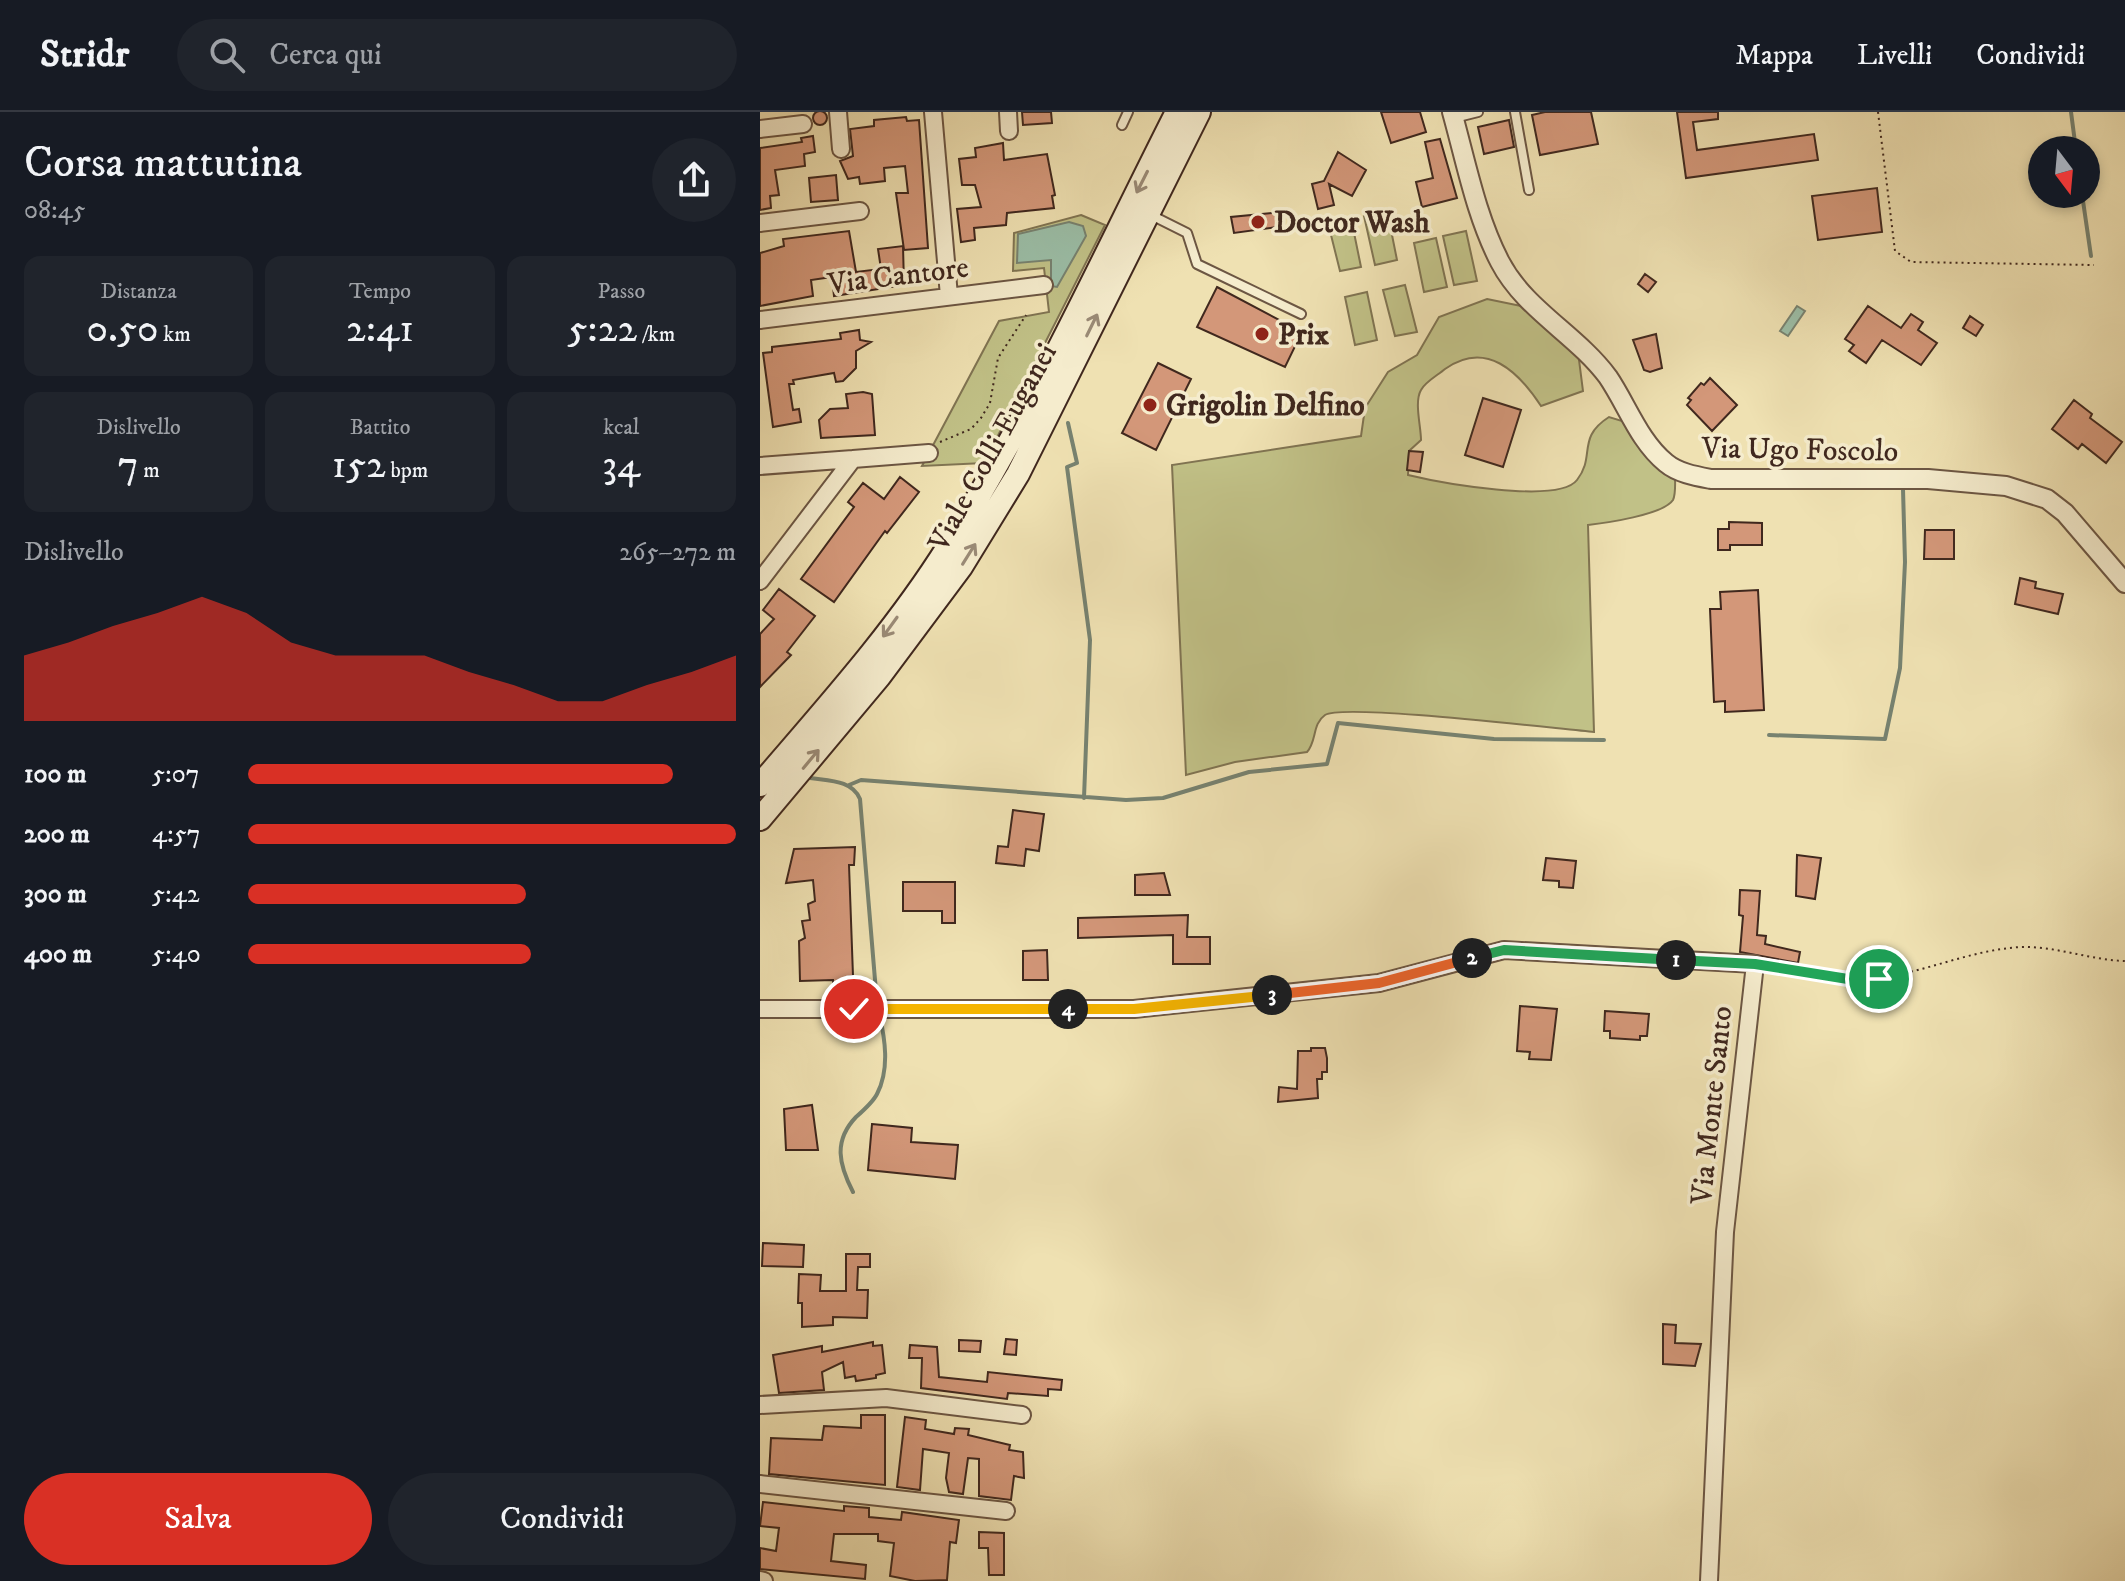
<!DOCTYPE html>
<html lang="it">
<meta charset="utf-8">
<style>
body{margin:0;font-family:"IM FELL DW Pica",serif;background:#20242c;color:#f1f3f6;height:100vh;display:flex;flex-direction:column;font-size:30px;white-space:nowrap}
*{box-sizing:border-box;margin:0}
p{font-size:26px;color:#9ea1a6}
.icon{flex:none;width:44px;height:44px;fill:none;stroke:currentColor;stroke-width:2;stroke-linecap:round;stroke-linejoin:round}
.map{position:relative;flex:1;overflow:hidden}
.sheet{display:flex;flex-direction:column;background:#171b24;width:760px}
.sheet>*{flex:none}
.needle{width:52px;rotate:164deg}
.buttons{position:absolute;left:1268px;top:24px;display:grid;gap:16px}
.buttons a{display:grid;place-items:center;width:72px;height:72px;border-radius:50%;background:#171b24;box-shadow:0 4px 12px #0003;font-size:40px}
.pin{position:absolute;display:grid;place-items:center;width:68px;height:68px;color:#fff;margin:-34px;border:4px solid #fff;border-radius:50%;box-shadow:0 2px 8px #0007}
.km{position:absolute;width:40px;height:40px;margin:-20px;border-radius:50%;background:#222;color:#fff;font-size:22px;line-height:40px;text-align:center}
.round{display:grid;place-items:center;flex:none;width:84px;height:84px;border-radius:42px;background:#20242c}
.head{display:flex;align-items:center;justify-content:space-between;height:136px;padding:0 24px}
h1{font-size:44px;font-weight:600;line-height:60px}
.metrics{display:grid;grid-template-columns:repeat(3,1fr);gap:12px;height:136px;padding:8px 24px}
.metrics div{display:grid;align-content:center;border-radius:16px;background:#20242c;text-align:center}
.metrics b{font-size:40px;font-weight:600}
.metrics small{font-size:22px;font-weight:400}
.metrics p{font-size:22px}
.chart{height:224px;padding:16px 24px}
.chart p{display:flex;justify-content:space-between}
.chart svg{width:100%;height:144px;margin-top:8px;fill:#d93025;opacity:.7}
.button{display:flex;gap:16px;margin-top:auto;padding:16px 24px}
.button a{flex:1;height:92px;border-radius:48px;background:#d93025;color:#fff;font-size:32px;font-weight:600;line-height:92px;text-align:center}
.button a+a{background:#20242c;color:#f1f3f6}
ul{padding:0 24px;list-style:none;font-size:26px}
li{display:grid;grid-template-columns:128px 96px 1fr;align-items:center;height:60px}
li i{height:20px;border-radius:10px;background:#d93025}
header{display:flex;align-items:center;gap:48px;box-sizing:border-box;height:112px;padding:0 40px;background:#171b24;border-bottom:2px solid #363941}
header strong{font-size:38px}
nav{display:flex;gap:44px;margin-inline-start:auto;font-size:28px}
.search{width:560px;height:72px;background:#20242c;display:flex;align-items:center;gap:20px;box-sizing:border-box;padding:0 28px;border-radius:44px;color:#9ea1a6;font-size:30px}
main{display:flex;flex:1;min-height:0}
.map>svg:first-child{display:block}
.green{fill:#c1c187;stroke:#807452;stroke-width:2}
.water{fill:#9bbea7;stroke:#778270;stroke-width:2}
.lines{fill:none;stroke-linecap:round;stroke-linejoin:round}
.stream{stroke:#778270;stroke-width:4}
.building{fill:#d39779;stroke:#40281e;stroke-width:2}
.service-casing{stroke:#6c5643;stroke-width:12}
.minor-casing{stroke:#6c5643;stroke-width:20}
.tertiary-casing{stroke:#6c5643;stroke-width:22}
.secondary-casing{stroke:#40281e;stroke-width:26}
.path{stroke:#40281e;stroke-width:2;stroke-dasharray:2 4;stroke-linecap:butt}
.service{stroke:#f5eccd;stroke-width:8}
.minor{stroke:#f5eccd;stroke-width:16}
.tertiary{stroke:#f5eccd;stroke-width:18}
.secondary{stroke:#f5eccd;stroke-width:22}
.oneway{stroke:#9a8a76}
.split-1-casing{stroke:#fff;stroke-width:16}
.split-2-casing{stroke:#fff;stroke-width:16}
.split-3-casing{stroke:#fff;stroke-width:16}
.split-4-casing{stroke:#fff;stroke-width:16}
.split-5-casing{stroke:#fff;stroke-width:16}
.split-1{stroke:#22a559;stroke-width:10}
.split-2{stroke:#22a559;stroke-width:10}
.split-3{stroke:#f0652b;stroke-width:10}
.split-4{stroke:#f5b400;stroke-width:10}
.split-5{stroke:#f5b400;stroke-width:10}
.poi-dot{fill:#8f2418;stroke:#f5eccd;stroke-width:3}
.labels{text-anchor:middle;stroke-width:7;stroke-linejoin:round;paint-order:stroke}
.poi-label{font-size:30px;font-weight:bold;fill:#40281e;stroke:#f5eccd;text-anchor:start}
.street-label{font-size:30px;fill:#40281e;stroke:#f5eccd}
</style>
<header>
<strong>Stridr</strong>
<div class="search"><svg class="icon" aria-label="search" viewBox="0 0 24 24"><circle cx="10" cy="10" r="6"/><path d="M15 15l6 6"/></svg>Cerca qui</div>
<nav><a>Mappa</a><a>Livelli</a><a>Condividi</a></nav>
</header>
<main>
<section class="sheet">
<div class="head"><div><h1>Corsa mattutina</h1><p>08:45</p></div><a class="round"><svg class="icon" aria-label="share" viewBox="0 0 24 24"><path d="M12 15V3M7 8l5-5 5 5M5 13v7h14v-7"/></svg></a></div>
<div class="metrics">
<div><p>Distanza</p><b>0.50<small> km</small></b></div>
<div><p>Tempo</p><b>2:41</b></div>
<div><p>Passo</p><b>5:22<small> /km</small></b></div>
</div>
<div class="metrics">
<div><p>Dislivello</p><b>7<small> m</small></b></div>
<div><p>Battito</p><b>152<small> bpm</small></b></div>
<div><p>kcal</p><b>34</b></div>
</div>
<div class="chart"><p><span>Dislivello</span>265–272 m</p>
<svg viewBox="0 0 160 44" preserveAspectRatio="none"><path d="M0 44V24L10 20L20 15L30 11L40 6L50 11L60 20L70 24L80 24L90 24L100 29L110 33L120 38L130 38L140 33L150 29L160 24V44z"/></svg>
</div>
<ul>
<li><b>100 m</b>5:07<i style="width:87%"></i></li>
<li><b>200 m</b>4:57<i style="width:100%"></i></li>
<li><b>300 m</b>5:42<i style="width:57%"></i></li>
<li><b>400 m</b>5:40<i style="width:58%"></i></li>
</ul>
<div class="button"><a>Salva</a><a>Condividi</a></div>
</section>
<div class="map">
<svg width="1365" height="1469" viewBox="0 0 1365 1469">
<rect width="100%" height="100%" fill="#efe1b2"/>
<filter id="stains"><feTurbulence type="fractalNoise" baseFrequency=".0025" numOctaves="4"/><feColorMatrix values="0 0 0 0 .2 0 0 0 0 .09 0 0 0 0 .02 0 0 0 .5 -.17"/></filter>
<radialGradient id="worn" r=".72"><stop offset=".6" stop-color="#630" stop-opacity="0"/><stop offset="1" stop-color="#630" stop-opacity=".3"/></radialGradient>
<!-- green -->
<path class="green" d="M627 98 637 148 615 153 604 104Z
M321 103 345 113 224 351 162 354 239 209 289 200 284 156 253 159 254 121Z
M591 106 601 155 580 159 568 111Z
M706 119 717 169 694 173 683 124Z
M676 126 687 175 664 180 654 131Z
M645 173 657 220 635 224 623 178Z
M607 180 617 228 595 233 585 185Z
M727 187 766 195 818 240 823 279 781 294C758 259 726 228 685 257 678 263 665 270 661 278 654 290 661 314 661 328L649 339 648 363C677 370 798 393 817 368 836 344 816 326 849 305L872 312 915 363C915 370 916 382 913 388 903 403 845 411 828 413L834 620C798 617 584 591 565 603 552 612 557 629 547 640L475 650 426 663 412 353 601 324 605 296 628 260 657 243 679 205Z"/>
<!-- water -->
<path class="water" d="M309 110 323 114 326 124 297 175 291 174V148L257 151 258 122Z
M1037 194 1045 199 1028 224 1020 219Z"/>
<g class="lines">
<!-- stream -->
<path class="stream" d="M1311 0 1316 38
M1322 82 1331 144
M308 311 317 351 307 355 330 528 324 686
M1009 623 1125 627 1140 556 1145 450 1143 377
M50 666C69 669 92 668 100 687L117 892
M89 673 101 668 366 688 403 686 489 660 567 652 578 611 734 627 844 628
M93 1080C79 1053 73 1029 96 1005 104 998 113 990 117 982 130 957 125 926 119 901"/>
</g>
<!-- building -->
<path class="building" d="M53 6a7 7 0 1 1 14 0a7 7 0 1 1-14 0Z
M262 0H291L292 11 263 13Z
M621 0H660L666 20 631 31Z
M785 0H831L838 32 780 43 772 3Z
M917 0H958V7L933 10 937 38 1054 22 1058 48 926 66Z
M146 5 147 9 159 8 168 136 144 138 136 81H148L145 54 124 56 125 69 100 72 99 65 88 67 80 49 93 44 90 17 114 14V8Z
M749 8 754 35 724 42 718 15Z
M53 24 55 40 44 42 45 54 15 58 19 83 10 84 11 96 0 98V36L42 30 41 26Z
M680 27 697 86 662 95 656 70 673 66 665 30Z
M243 31 244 48 287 42 295 83 292 84 294 96 247 101 246 113 214 116 215 128 201 130 197 97 221 95 215 73H202L199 47 216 45 215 36Z
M578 40 606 58 592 84 569 72 574 93 558 97 552 72 564 69Z
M76 63 78 88 51 90 49 66Z
M1117 76 1122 120 1058 128 1052 84Z
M522 100 524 114 474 121 471 105Z
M89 119 96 160 121 157 118 137 143 134 144 173 74 184 72 165 51 168 53 184 0 194V141L24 134 23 127Z
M885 162 896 170 888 180 878 172Z
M457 175 542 220 525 255 437 215Z
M1108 194 1141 216 1151 202 1163 210 1158 218 1177 231 1161 253 1122 228 1106 251 1089 239 1094 233 1085 227Z
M1210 204 1223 213 1216 224 1203 216Z
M99 218 100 228 111 230 96 239V256L83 269 76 270 74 261 33 268 34 272H29L33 298 39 297 41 310 13 315 3 241 12 240V235L81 227 80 221Z
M896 222 902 256 890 260 884 258 873 228Z
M398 251 431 267 396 338 362 321Z
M950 266 977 293 952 319 927 293 931 288 928 286 941 271 944 273Z
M103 280 112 282 115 323 61 326 59 308 70 297 88 296 86 282Z
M723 286 761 298 743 355 705 343Z
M1314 288 1332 302 1330 306 1362 330 1346 351 1322 332 1318 337 1292 317Z
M649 339 663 340 660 360 647 358Z
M140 365 159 380 127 421 125 419 74 490 41 467 94 395 88 390 103 371 124 387Z
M969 410 1002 411V433H970V438H958V417H969Z
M1165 418H1194V447H1164Z
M1260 466 1276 470 1275 476 1303 482 1298 502 1255 492Z
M19 477 55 504 27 540 31 543 0 575V522L14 507 3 498Z
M998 478 1004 598 965 600V589L954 590 950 497H961L960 480Z
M253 698 284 702 279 739 266 737 264 754 236 751 238 734 248 735Z
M95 735 94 753H89L93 864 86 865V883L74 884 73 868 40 869 39 829 45 826 42 809 50 808 48 792 55 789 53 768 26 771 34 737Z
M1037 743 1061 746 1055 787 1036 784Z
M786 746 816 749 813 776 799 775V769L783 768Z
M404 761 410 783H375V763Z
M143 770H195V811H182V799H143Z
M980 778 1000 779 997 823 1006 824 1005 832 1040 840 1038 851 980 840 983 804 979 803Z
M428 803 427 825H450V852H413V823L318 826V806Z
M287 838 288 868H263V839Z
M760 894 797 897 791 948 769 947 770 940 757 939Z
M845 899 889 902 887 924H880V928L850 926V919H844Z
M551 936H565L567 946V960H562V967H557L558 986 518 990 519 975 537 977 538 939H551Z
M52 993 58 1038H26L24 997Z
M112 1012 152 1016 151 1030 198 1033 195 1067 108 1058Z
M3 1131 44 1133 43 1155 2 1154Z
M86 1142H110V1155H98L97 1178H108L107 1206 73 1205V1213L42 1215V1191H38L39 1162 61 1163 60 1179H86Z
M903 1212 916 1213 915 1231 941 1232 935 1254 903 1252Z
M246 1227 257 1228 256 1243 244 1242Z
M199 1228 221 1229 220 1240 199 1239Z
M113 1230V1234L122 1233 125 1261 116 1263V1266L96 1269 95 1264 85 1266 83 1250 62 1260 64 1278 19 1281 13 1243 62 1234V1240Z
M150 1233 177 1235 179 1265 227 1270 228 1260 302 1268 301 1278 288 1277V1284L248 1281 247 1287 161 1276 162 1246H149Z
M101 1303H125V1373L9 1362 11 1326 62 1328 64 1314 101 1316Z
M145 1305 166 1308 165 1317 194 1322 195 1316 209 1317 208 1323 250 1333 249 1338 263 1340 264 1366 254 1364 251 1388 219 1384V1347L208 1346 203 1382 189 1380 186 1366 189 1341 163 1337 160 1378 137 1375Z
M3 1390 84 1399V1394L109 1396V1405L141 1408 142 1400 199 1408 196 1431 190 1430 187 1468 155 1469 130 1464 134 1431 118 1429V1422H74L71 1449 106 1453 105 1467 0 1457V1436L16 1439 19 1416 0 1414Z
M219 1420 244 1421V1463H229L228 1436H219Z"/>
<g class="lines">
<defs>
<path id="service" d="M755 0 769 78
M694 6 718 0
M362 13 368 0
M389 102 427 121 437 152 541 202
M995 852 1044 859"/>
<path id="minor" d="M78 0 81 37
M173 0 189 184
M248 0 249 19
M0 17 43 12
M0 111 100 99
M0 208 284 173
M93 347 169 341
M0 354 93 347 0 469
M0 897H374L619 871 744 838 995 852 965 1120 949 1469
M0 1293 126 1286 262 1303
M0 1372 246 1399
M0 1468 4 1469"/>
<path id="tertiary" d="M692 0C706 50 716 104 740 150 765 198 816 222 848 265 867 293 879 329 906 351 918 361 935 364 951 367H1168L1246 374 1287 387 1305 401 1365 471"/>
<path id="secondary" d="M0 673C65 597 134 521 188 435 275 296 343 146 417 0
M0 707 119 565 201 455 258 362 439 0"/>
</defs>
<!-- service casing -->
<use href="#service" class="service-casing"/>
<!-- minor casing -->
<use href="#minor" class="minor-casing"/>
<!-- tertiary casing -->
<use href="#tertiary" class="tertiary-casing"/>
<!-- secondary casing -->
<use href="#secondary" class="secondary-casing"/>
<!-- path -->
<path class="path" d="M1118 0 1135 139 1151 150 1334 153
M180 330 211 317 221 306 230 291 238 246 266 203
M1056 862C1130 882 1190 839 1261 835 1296 834 1330 848 1365 849"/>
<!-- service -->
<use href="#service" class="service"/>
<!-- minor -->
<use href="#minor" class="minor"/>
<!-- tertiary -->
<use href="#tertiary" class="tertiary"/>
<!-- secondary -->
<use href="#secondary" class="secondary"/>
</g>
<!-- one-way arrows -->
<defs><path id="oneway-shaft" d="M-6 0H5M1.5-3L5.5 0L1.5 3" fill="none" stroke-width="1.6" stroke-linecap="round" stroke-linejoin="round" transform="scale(2)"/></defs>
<g class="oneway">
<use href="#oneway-shaft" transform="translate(382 70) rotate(117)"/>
<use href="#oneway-shaft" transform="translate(332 213) rotate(-64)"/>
<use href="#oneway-shaft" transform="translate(209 442) rotate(-58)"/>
<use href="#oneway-shaft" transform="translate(130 515) rotate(126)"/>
<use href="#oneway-shaft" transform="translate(51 647) rotate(-50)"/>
</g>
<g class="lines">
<defs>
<path id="split-1" d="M916 848 995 852 1094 868 1119 867"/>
<path id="split-2" d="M712 846 744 838 916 848"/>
<path id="split-3" d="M512 883 619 871 712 846"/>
<path id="split-4" d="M308 897H374L512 883"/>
<path id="split-5" d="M94 897H308"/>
</defs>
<!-- split-1 casing -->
<use href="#split-1" class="split-1-casing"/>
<!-- split-2 casing -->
<use href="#split-2" class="split-2-casing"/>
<!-- split-3 casing -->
<use href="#split-3" class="split-3-casing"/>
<!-- split-4 casing -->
<use href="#split-4" class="split-4-casing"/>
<!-- split-5 casing -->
<use href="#split-5" class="split-5-casing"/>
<!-- split-1 -->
<use href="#split-1" class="split-1"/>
<!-- split-2 -->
<use href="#split-2" class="split-2"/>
<!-- split-3 -->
<use href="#split-3" class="split-3"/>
<!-- split-4 -->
<use href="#split-4" class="split-4"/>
<!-- split-5 -->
<use href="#split-5" class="split-5"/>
</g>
<!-- markers -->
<g class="poi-dot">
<circle cx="498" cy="110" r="8"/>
<circle cx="502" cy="222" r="8"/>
<circle cx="390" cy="293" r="8"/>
</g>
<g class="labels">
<!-- poi labels -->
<g class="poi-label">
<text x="514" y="120">Doctor Wash</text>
<text x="518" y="232">Prix</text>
<text x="406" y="303">Grigolin Delfino</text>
</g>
<!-- street labels -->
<g class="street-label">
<text transform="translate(138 163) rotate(-7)" y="10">Via Cantore</text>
<text transform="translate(232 335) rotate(-61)" y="10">Viale Colli Euganei</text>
<text transform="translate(1040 337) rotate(1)" y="10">Via Ugo Foscolo</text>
<text transform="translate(951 993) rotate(-84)" y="10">Via Monte Santo</text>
</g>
</g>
<rect width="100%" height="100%" filter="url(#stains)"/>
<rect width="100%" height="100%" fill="url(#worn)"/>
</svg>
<div class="buttons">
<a><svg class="needle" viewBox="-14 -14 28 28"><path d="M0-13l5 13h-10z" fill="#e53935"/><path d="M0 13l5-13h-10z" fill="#9ea1a6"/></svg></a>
</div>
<div class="pin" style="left:1119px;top:867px;background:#1e9e55"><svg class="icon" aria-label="arrive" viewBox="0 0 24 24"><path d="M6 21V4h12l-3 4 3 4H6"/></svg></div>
<div class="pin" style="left:94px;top:897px;background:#d93025"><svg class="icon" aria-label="check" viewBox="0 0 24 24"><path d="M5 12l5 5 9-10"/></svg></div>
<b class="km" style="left:916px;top:848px">1</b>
<b class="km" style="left:712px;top:846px">2</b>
<b class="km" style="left:512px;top:883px">3</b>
<b class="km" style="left:308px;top:897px">4</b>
</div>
</main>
